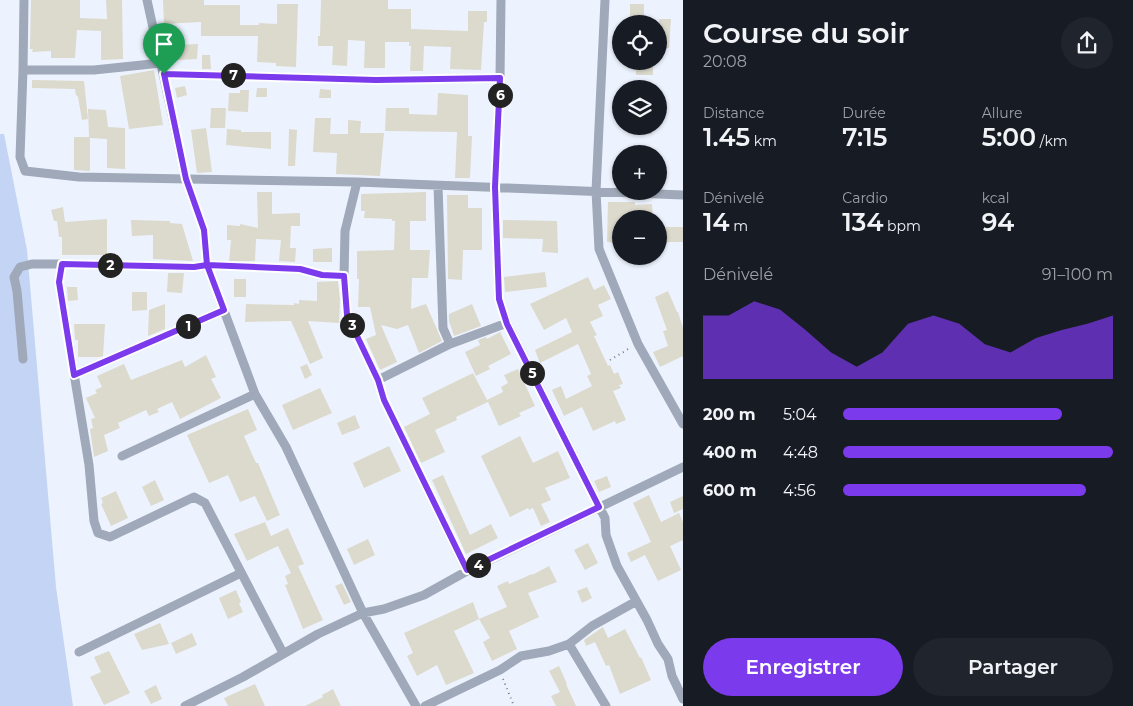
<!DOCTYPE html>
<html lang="fr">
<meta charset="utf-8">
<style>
body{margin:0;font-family:Montserrat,sans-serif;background:#20242c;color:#f1f3f6;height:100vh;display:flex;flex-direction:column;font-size:19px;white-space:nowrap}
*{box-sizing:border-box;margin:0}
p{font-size:16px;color:#9ea1a6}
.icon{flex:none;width:28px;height:28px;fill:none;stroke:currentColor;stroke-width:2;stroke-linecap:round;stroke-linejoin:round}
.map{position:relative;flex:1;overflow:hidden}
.details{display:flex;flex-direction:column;background:#171b24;width:450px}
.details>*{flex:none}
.controls{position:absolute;left:612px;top:15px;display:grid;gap:10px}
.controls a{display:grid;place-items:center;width:55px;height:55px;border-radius:50%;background:#171b24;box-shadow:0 1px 4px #0004;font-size:25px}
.pin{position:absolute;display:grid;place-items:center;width:42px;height:42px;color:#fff;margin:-51px -21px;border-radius:50% 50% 50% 0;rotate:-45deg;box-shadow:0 0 5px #0007}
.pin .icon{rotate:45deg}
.km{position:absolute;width:25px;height:25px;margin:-12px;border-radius:50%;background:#222;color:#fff;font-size:14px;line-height:25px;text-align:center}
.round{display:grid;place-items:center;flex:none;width:52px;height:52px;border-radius:26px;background:#20242c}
.summary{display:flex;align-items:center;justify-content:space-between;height:85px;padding:0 20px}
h1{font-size:28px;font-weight:600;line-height:38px}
.figures{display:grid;grid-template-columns:repeat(3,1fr);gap:8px;height:85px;padding:5px 20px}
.figures div{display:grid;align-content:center}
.figures b{font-size:25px;font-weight:600}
.figures small{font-size:14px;font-weight:400}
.figures p{font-size:14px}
.chart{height:140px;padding:10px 20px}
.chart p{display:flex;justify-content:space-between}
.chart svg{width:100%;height:90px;margin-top:5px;fill:#7c3aed;opacity:.7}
.button{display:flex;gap:10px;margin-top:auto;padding:10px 20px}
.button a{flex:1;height:58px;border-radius:30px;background:#7c3aed;color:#fff;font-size:20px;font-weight:600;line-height:58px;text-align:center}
.button a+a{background:#20242c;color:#f1f3f6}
ul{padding:0 20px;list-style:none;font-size:16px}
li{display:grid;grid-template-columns:80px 60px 1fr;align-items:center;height:38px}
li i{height:12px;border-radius:6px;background:#7c3aed}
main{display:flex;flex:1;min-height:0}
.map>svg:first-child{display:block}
.green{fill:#c3d4f4}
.building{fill:#dcd9cd}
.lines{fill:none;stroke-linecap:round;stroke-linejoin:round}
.path{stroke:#7a7e85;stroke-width:2;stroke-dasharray:1 4;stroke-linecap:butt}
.street{stroke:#a0a9b9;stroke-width:9}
.route-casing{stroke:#fff;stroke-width:10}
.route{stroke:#7c3aed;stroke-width:6}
</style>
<main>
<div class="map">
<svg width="683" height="706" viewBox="0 0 683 706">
<rect width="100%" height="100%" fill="#edf3fe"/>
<!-- green -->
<path class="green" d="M0 134H4L27 250 56 587 73 706H0Z"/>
<!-- building -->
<path class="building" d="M31 0H80V18L107 19 106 0H122L123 59 101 60V31L77 30 75 58H51V51L32 52 33 49H30Z
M163 0H204V5H240V25H259V23L277 24V4H298L296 67 276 66V63L257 62 258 36H201V22L164 24Z
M321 0H388V9H411V29L468 31V11H487V22H484L481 70 450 69 451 47 424 46 423 71H410L411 46H409V42H385V68H364L365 41 348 40 347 66 332 65 333 46H318V36H320Z
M630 4H644V19H630Z
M659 19H671L669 48 659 47Z
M198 44 197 59 178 60V45Z
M202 55H210L211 69H202Z
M636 61H653V75H636Z
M154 70 163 125 129 129 120 76Z
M32 80 84 81 88 119 82 120 78 97 76 95 75 89 32 88Z
M185 86 187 95 177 98 175 88Z
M257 88H267V97H256Z
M320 89 331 90V98H319Z
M240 90H249L248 112 228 111 229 93H240Z
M438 93 468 95V136H472L470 178H455L457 132 385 131 386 108H409V114L437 115Z
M211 108H226L225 128H210Z
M88 109 106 110 108 127 125 128V169L107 168V139L90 138V171L74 170V137H89Z
M315 118H331L330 134H348V120L361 121 360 133H384L380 176 336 174 337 153 313 152Z
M637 126H653L652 134 637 135Z
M206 128 212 172 197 173 191 130Z
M227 129 241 130V132H271V149L226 145Z
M289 129 297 130 295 166H288Z
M257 192H272V214L300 213V226H291L290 248H296L295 262 279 261 281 240 256 239 255 261 229 262 231 240H227V225L240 226V224L258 228Z
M426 192V221H410V250H430L428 278H412L411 309 426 304 442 341 419 353 408 325 397 329 381 325 397 362 380 370 366 339 376 335 370 307H358L359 279H357V251L394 250 395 221H392V219L364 218 365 211H361V194Z
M447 195H468V208H482V250H463L462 280 448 279Z
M608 202H635V205L652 204 653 219H621V243L607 242Z
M63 207 65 222 107 219V255H62V237H59L57 221H54L51 210Z
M131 220 170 221V223L182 224 193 261 153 259V235L132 236Z
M503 220 557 221 558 253 542 252 543 239 503 238Z
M666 227H683V242H666Z
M332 248V262H313V249Z
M545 272 547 287 505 292 504 277Z
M168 273H184L182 293 167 292Z
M588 277 594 290 604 285 611 299 598 305 603 316 590 322 597 335 594 336 608 366 610 365 614 374 618 372 623 384 619 385 621 388 613 391 626 420 616 424 615 421 593 431 582 407 564 416 552 390 561 386 566 399 592 386 587 376 591 374 578 344 540 363 535 350 572 332 566 318 544 330 530 304Z
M234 279H246V297H234Z
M338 281 340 300 339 323 308 321 323 358 310 364 291 321 245 322 246 304 294 305V303L299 304V300L317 301V282Z
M67 287H77L78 300 68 301Z
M668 291 677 312H678L683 328V356L660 367 653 352 668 346 663 331 667 330 655 297Z
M132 292H147V310L132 311Z
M165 304V329L148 336 149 310Z
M472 304 481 326 454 336 449 321V314Z
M74 324H105L103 356 99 357H78V340H75Z
M500 332 511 354 488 366 490 369 476 376 465 352 480 345 478 340 486 337 487 339Z
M206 355 216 377 211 379 221 398 180 419 172 402 157 409 159 412 149 416 146 410 118 423 120 428 104 435 108 451 94 457 90 429 93 428 91 419 95 418 86 398 97 393 95 390 102 387 97 376 124 364 131 380 182 360 185 367Z
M307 364 312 375 305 379 300 367Z
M518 369 535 406 519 413 521 416 499 426 488 402 456 417 457 420 435 430 445 452 421 463 404 427 430 414 422 398 473 373 487 400 503 392 501 387 508 383 504 375Z
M320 388 332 413 293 430 282 405Z
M248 409 257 430 244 436 256 463H258L280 515 267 521 255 496 240 502 228 475 209 483 187 435Z
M355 415 360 428 342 435 337 423Z
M520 436 533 463 558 451 570 478 545 488 551 500 541 504 550 522 541 526 533 508 529 510 528 508 510 517 481 456Z
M389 446 401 471 364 488 353 463Z
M443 475 470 535 491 524 498 538 466 554 432 480Z
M607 476 611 487 599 492 594 481Z
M155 480 164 500 151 506 142 487Z
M116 491 128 518 111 526 101 504 103 503 101 498Z
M649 495 661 522 679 513 683 522V540L670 546 681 570 658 581 645 555 631 562 627 553 651 542 633 503Z
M683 496V509L674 513 670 502Z
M265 522 271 536 288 528 304 564 298 566 323 620 303 629 285 585 288 584 285 576 291 573 278 546 247 561 234 534Z
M368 539 375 555 354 565 347 549Z
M588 543 598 563 585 570 574 550Z
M549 566 557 582 528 593 539 617 509 631 517 649 492 661 483 642 490 638 479 619 507 607 497 586 508 581 509 584 532 574V575Z
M342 583 351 602 344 605 335 586Z
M587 587 592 598 582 603 577 591Z
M236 590 241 602 239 603 243 612 228 619 219 598Z
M473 602 479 619 454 631 474 673 446 685 437 665 417 676 407 656 413 653 404 633Z
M160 623 169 644 142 650 134 634Z
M603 627 608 638 625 629 640 658 641 657 651 680 620 694 609 665 606 666 595 642 586 646 584 640Z
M192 633 197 645 176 654 171 643Z
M109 651 130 693 104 705 90 677 101 672 94 657Z
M559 666 567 684H566L576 706H556L551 696 560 692 549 671Z
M255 684 265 706H228L224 698Z
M156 685 162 699 151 704 144 691Z
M333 689 341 706H305L323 697 322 695Z"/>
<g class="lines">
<!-- path -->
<path class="path" d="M217 265 300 269 322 275H336
M610 360 630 348
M503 679 514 706"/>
<!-- street -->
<path class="street" d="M24 0 23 70 20 157 25 171 79 177 357 182 683 195
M147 0 186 179 204 230 207 265 255 394 286 447 363 613 416 706
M501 0 500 78 495 187 499 299 507 323 605 518 606 535 617 566 647 620 658 644 668 659 672 676 683 699
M605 0 596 191 599 249 638 344 683 424
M23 70H94L161 63
M163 74 376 80 500 78
M357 182 345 231 344 276 347 315 378 380 384 400 467 571
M438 186 443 328 450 344
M62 264 59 282 89 465 94 521 98 533 110 537 194 497 205 503 283 653
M23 359 17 291 14 277 20 267 32 264H62L194 267 207 265
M74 375 224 310
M378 380 450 344 507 323
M122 456 255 394
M569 644 606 706
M79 652 241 573
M185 706 243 677 318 634 363 613 384 609 424 595 467 571 683 467
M425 706 500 670 521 656 549 651 569 644 592 626 635 602"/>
</g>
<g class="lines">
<defs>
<path id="route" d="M164 74 186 179 204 230 207 265 224 310 74 375 59 282 62 264 194 267 207 265 300 269 322 275 344 276 347 315 378 380 384 400 467 570 599 507 507 324 499 299 495 187 500 78 376 80 164 74"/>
</defs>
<!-- route casing -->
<use href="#route" class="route-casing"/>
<!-- route -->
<use href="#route" class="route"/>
</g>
</svg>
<div class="controls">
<a><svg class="icon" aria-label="locate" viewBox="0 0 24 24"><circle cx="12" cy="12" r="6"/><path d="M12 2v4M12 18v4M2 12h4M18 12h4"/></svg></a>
<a><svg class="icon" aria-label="layers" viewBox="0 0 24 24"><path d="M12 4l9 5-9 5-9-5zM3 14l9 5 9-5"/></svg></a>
<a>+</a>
<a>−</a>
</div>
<div class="pin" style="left:164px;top:74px;background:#1e9e55"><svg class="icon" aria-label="arrive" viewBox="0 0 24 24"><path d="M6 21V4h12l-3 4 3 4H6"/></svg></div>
<b class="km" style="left:188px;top:326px">1</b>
<b class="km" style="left:110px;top:265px">2</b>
<b class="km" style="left:352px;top:325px">3</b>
<b class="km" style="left:478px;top:565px">4</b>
<b class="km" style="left:532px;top:373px">5</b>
<b class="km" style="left:500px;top:95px">6</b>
<b class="km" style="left:233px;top:75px">7</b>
</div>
<section class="details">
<div class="summary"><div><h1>Course du soir</h1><p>20:08</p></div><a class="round"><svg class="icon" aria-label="share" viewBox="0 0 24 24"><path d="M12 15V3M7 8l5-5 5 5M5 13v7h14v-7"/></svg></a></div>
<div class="figures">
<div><p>Distance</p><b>1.45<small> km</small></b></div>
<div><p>Durée</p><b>7:15</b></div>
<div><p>Allure</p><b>5:00<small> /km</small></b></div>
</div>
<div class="figures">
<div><p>Dénivelé</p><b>14<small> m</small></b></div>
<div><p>Cardio</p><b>134<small> bpm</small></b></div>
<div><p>kcal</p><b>94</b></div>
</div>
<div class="chart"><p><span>Dénivelé</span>91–100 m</p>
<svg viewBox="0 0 160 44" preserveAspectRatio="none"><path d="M0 44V13L10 13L20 6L30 10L40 20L50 31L60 38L70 31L80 17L90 13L100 17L110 27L120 31L130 24L140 20L150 17L160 13V44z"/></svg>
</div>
<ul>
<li><b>200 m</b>5:04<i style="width:81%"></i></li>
<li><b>400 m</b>4:48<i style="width:100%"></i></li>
<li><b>600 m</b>4:56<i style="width:90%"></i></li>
</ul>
<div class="button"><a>Enregistrer</a><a>Partager</a></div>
</section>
</main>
